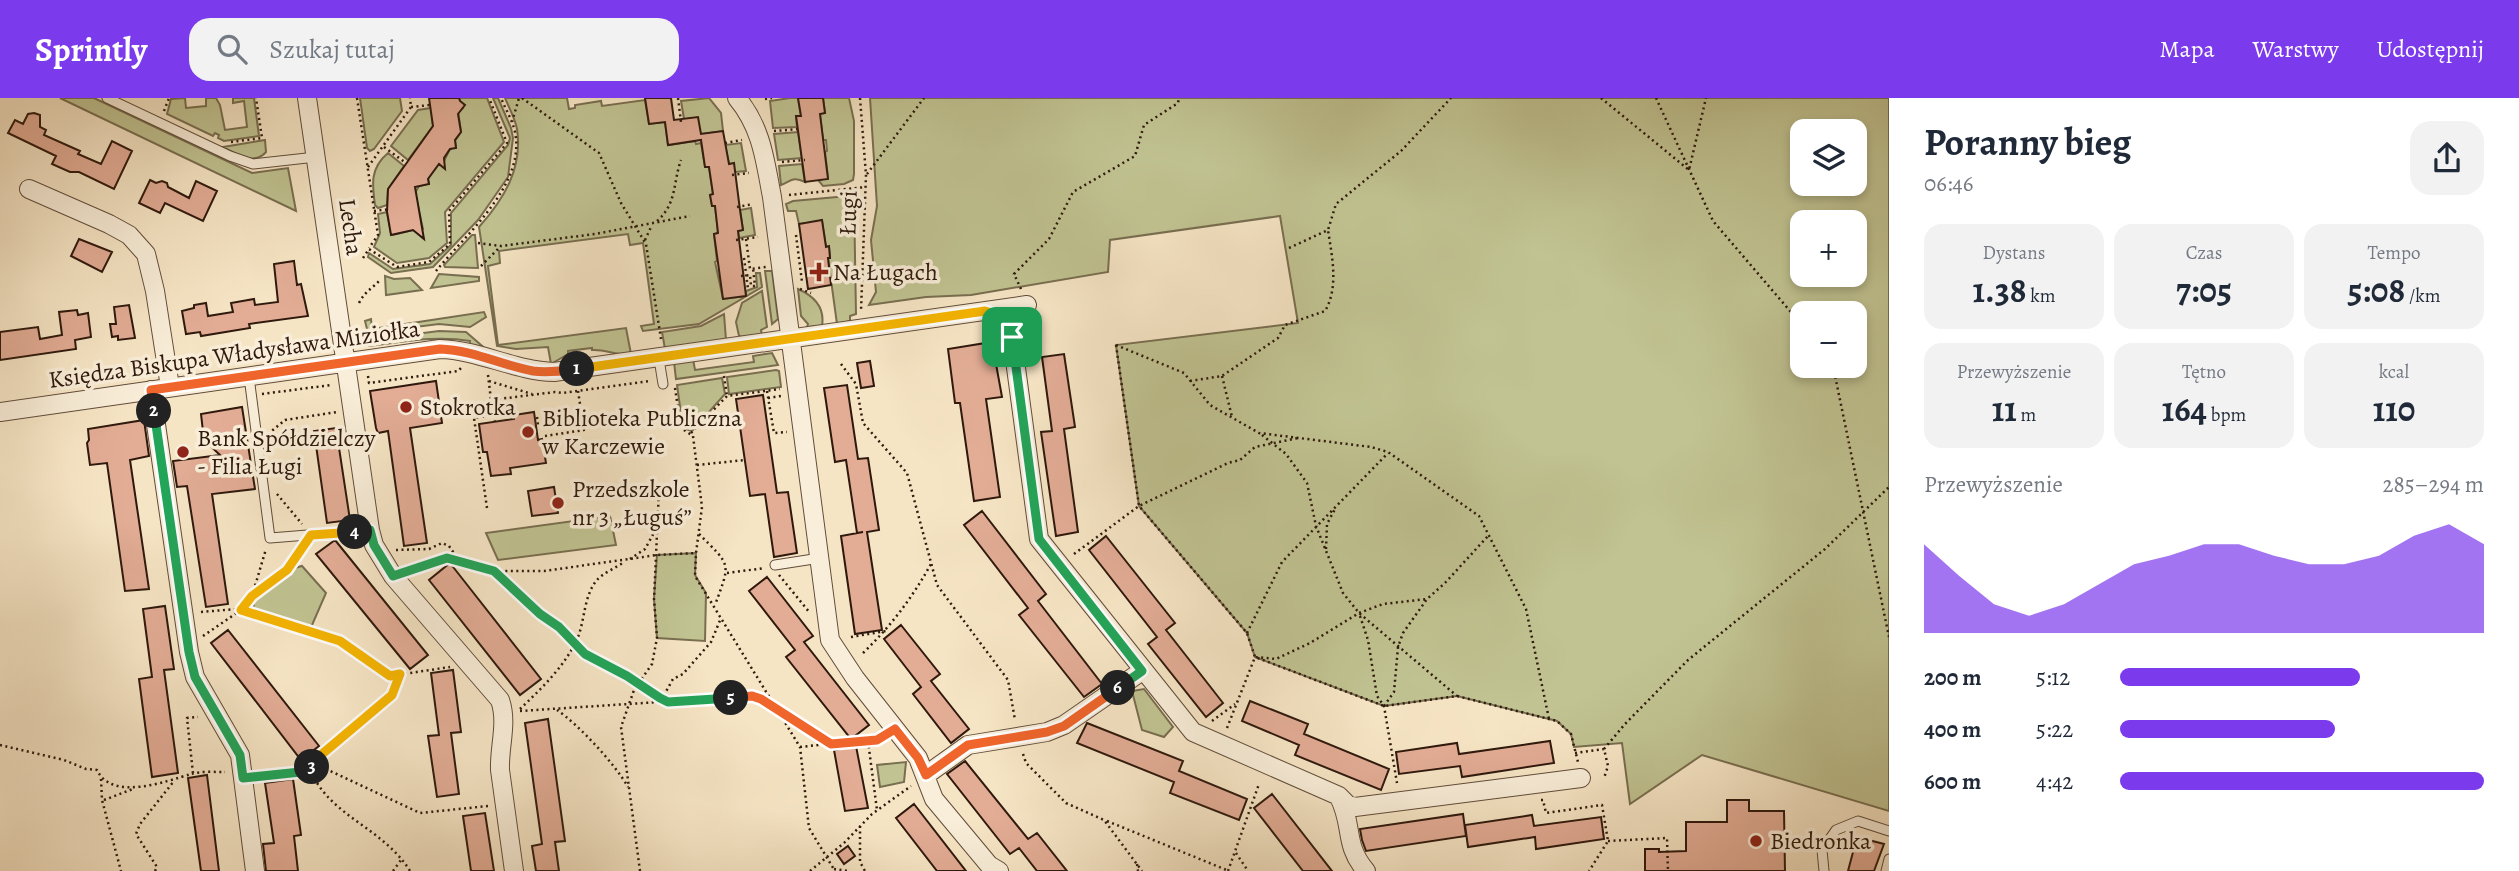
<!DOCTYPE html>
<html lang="pl">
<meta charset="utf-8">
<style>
body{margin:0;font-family:Alegreya,serif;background:#f2f2f3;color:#1f2937;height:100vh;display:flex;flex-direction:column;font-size:26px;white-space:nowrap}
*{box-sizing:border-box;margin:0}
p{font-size:23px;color:#747a83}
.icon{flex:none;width:38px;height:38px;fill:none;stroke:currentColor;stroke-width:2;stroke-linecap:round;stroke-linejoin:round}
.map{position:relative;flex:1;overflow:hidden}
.drawer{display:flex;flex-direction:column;background:#fff;width:630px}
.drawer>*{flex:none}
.controls{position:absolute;left:1790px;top:21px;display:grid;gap:14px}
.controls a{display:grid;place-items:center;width:77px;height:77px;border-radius:14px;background:#fff;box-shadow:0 4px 10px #0003;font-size:35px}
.pin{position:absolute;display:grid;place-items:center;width:60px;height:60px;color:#fff;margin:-30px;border-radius:14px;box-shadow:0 4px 10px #0006}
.km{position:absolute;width:35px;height:35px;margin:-18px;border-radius:50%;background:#222;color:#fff;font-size:19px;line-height:35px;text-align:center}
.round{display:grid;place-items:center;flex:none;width:74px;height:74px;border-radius:21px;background:#f2f2f3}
.head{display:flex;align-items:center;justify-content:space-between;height:119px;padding:0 35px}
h1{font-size:38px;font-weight:700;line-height:52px}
.figures{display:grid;grid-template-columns:repeat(3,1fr);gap:10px;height:119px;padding:7px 35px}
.figures div{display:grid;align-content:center;border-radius:18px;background:#f2f2f3;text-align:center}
.figures b{font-size:35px;font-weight:700}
.figures small{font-size:19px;font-weight:400}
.figures p{font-size:19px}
.chart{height:196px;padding:14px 35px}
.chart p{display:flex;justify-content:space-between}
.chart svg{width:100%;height:126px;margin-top:7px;fill:#7c3aed;opacity:.7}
ul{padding:0 35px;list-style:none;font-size:23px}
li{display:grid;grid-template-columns:112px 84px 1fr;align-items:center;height:52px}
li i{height:18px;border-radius:9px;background:#7c3aed}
header{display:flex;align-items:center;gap:42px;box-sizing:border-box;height:98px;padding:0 35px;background:#7c3aed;color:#fff}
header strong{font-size:33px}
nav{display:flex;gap:38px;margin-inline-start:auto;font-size:24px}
.search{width:490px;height:63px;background:#f2f2f3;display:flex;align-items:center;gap:18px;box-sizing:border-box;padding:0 24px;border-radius:21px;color:#747a83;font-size:26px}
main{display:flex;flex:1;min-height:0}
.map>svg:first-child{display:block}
.green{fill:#c1c392;stroke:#786e50;stroke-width:2;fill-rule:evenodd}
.building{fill:#e2ac95;stroke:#2f190d;stroke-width:2}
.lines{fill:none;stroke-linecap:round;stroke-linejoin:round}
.service-casing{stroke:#614c3b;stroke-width:11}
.minor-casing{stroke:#614c3b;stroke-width:20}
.path{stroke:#2f190d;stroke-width:2.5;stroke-dasharray:2 3.5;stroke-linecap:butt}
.service{stroke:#f9eed9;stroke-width:9}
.minor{stroke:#f9eed9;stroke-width:18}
.split-1-casing{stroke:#fff;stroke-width:14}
.split-2-casing{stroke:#fff;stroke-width:14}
.split-3-casing{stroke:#fff;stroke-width:14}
.split-4-casing{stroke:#fff;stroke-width:14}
.split-5-casing{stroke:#fff;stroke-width:14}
.split-6-casing{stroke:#fff;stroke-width:14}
.split-7-casing{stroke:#fff;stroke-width:14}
.split-1{stroke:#f5b400;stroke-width:9}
.split-2{stroke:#f0652b;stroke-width:9}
.split-3{stroke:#22a559;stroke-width:9}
.split-4{stroke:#f5b400;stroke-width:9}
.split-5{stroke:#22a559;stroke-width:9}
.split-6{stroke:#f0652b;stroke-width:9}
.split-7{stroke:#22a559;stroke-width:9}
.poi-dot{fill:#8f2418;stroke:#f9eed9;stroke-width:2.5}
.labels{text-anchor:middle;stroke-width:7;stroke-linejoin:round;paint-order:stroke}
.street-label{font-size:24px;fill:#2f190d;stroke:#f9eed9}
.poi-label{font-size:24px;fill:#2f190d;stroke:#f9eed9;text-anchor:start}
</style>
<header>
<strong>Sprintly</strong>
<div class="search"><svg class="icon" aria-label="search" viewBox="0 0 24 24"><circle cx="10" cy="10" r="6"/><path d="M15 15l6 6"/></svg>Szukaj tutaj</div>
<nav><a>Mapa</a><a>Warstwy</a><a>Udostępnij</a></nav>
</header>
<main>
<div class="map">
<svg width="1889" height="773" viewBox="0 0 1889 773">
<rect width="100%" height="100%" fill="#f6e5c5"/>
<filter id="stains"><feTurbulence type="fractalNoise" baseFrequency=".00286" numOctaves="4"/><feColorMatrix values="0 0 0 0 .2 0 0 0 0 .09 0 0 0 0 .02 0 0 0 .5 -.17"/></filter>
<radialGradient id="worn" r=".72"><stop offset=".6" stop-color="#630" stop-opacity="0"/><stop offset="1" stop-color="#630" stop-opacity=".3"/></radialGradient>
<!-- green -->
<path class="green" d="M60 0H94L252 75 288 70 296 113Z
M185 0 186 10 206 8V0H216L220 7 225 32 247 29 244 3 233 5V0H254L259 38 224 43 218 40 219 37 215 35 213 38 167 16 171 1Z
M360 0H400L402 13 374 51 370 53 367 50Z
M459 0H487L504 44 445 114 447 145 429 160 397 165 374 149 380 135 378 116 387 114 391 135 393 137 413 132 420 133 423 131 415 95 419 88 429 85 428 81 437 64 442 67 450 51 456 48 455 43 461 34 458 13 463 10Z
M493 0H498L511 30 513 40 508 79 478 122 433 169 391 175 368 159 369 155 393 171 430 166 451 147V115L508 47 510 40Z
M505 0H567L569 11 575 10V7L601 3 602 8 645 2 649 26 665 24 668 47 695 43 696 46 701 45 705 69H709L713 96 710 97 712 108H715L718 135 714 136 717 163 715 164 723 201 746 198V193L757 189 756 175H760L762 189 699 226 643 233 641 228 654 226 643 145 630 147 628 136 499 153 500 165 488 168 498 247 626 230 631 256C617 258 606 251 592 252V250L568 253V256L551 266 548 249 516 251 497 248 479 129C504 101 523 70 517 31 515 20 509 10 505 0Z
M709 0 721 15 723 33 701 36 684 21 681 3Z
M790 0H798L801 18 796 19 797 29 773 30 770 3Z
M823 0H849L854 23V76L853 82 844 86 823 88 818 82 828 80 825 54 827 53 826 42H823L820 16 825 15Z
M870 0H1889V713L1702 657 1630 706 1622 645 1574 649 1571 636 1557 623 1457 598 1384 608 1255 559 1247 535 1139 408 1116 247 1298 225 1280 118 1110 142 1108 174 971 197 926 199 869 207 876 194 871 142 877 108ZM1855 33V86H1802V33ZM1855 124V177H1802V124ZM1855 215V268H1802V215Z
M431 10 433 28 408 62 391 48 418 12Z
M798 34 802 60 778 62 774 36Z
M265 42 266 54C254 68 236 56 223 49Z
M741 45 746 73 735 74 729 66 725 47Z
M388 55 404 68 388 91 387 107 378 110 375 107C372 86 370 70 388 55Z
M802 66 805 84C793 78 791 83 781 87L779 68Z
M848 98 854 99 856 216 850 218V223L837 226 828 160 830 159 829 149H826L822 123 799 126 796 113H788L786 106 793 103Z
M751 110 755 137 739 140 738 133 743 132 740 112Z
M472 137H475L478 170 445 169 444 167Z
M765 173H772L778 221 772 226Z
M439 176 479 179V183L431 190Z
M385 178 394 181 410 180 422 192 386 197Z
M798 191C814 198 825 210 822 228L807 229 808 226 801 218Z
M762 193 767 229 761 232 762 237 742 239 739 238 736 224 742 205Z
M484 214 486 219 470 229 439 226 368 235 365 223 371 221 372 231Z
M724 216 726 242 665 251 662 234 701 228Z
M439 233 466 234 488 253 469 249 470 243C436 237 403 244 369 248L368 242Z
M772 255 778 267 676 281 674 264 693 261 695 272 754 264 753 258Z
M776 272 779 273 781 289 729 296 727 279Z
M722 280 725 296 692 333 683 330 677 287Z
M610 418 616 447 498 462 486 435Z
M696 455 695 477 706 495 705 543 657 540 654 501 657 457Z
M302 468 326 495 309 534 255 517 252 498 287 472Z
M1144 591 1173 629 1164 639 1142 632 1132 593Z
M906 664 904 684 880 689 877 667Z"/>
<!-- building -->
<path class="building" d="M429 0H459L460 3 465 7 458 16 461 34 455 42 456 50 450 51 444 60 445 71 439 66 428 81 429 86 415 89 424 141 413 132 391 137 387 114 388 91 433 28Z
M645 0H671L674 22 698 19 701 36 723 33 729 66 734 65 740 112 743 132 738 133 746 198 723 201 714 136 718 135 715 108H712L710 97 713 96 709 69H705L701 42 668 47 665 24 649 26Z
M798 0H823L825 15 820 16 828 81 805 84 796 18H801Z
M34 15 40 17V29L46 32 44 37 80 53 78 56 101 66 112 43 132 53 114 91 79 74H70L52 66 56 58 8 35 15 22 23 26 28 16Z
M150 82 156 85 162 83 167 85 168 89 189 100 196 83 217 93 203 123 165 105 160 115 139 105Z
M822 122 826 149 829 148 830 160H828L831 187 808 191 799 126Z
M79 141 112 154 102 174 71 158Z
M294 163 297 187 301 186 308 218 249 226 250 230 201 238 200 234 186 236 182 213 194 210V207L206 205 208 218 233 214 231 205 254 201 255 207 278 204 274 166Z
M129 207 135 240 118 242V238L112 239 110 226H116L114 209Z
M77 212 78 217 88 215 91 239 75 242 76 251 0 262V234L38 229 40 241 62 237 59 214Z
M992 244 1002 299 986 301 1000 399 974 403 960 305H955L948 251Z
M1064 256 1075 329 1064 331 1078 434 1056 438 1041 334 1052 333 1042 259Z
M870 263 874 288 861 290 857 265Z
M436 283 442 325 410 330 427 445 404 448 388 333 378 335 376 330 370 293Z
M847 287 858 361 868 360 879 432 867 434 882 532 855 536 841 438 863 434 857 435 846 362 835 364 824 290Z
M763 297 777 395 788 394 797 455 774 459 765 396 750 398 736 301Z
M242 309 255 391 212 396 228 506 206 509 187 388 177 389 173 363 220 357 204 342 201 316Z
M534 314 538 342 542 341 546 365 510 370 511 376 491 378 487 354H483L479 326 514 321V317Z
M144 322 149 358 130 362 149 491 125 493 107 365 90 367 87 345 89 342 88 331Z
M336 330 350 422 327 425 314 333Z
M554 389 558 415 532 418 528 393Z
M982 413 1046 496 1038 503 1102 586 1084 599 1019 517 1028 510 964 427Z
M1106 438 1175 525 1166 532 1223 605 1206 619 1148 546 1157 539 1089 452Z
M335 442 428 557 410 571 316 456Z
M450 465 541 581 520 597 429 482Z
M767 479 813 538 804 544 869 627 851 641 786 559 795 552 749 493Z
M165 508 174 571 164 572 178 675 152 679 139 581 152 579 143 511Z
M901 527 940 576 931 583 969 631 951 645 913 596 921 589 884 541Z
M228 532 319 648 301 662 211 545Z
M453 572 461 634 451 635 459 696 437 699 428 638 439 637 431 575Z
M1250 603 1308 626 1304 636 1389 671 1381 692 1295 657 1299 647 1242 623Z
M548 621 565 743 555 744 559 773H536L532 748 542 746 525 625Z
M1087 625 1183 663 1179 673 1247 701 1239 722 1170 695 1174 684 1077 645Z
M1550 643 1554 665 1462 679 1460 668 1399 676 1396 654 1457 645 1459 656Z
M856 648 868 710 845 713 834 652Z
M965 663 1028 741 1037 735 1067 773H1037L1019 750 1010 756 947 676Z
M207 677 219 773H201L188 680Z
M293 681 301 737 294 738 298 773H266L263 746 274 745 265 685Z
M1272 696 1332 773H1303L1254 710Z
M1727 702H1749V713H1784L1785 773H1645V751H1659V754L1686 753V724H1727Z
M914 706 966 773H937L896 720Z
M485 715 494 773H471L463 718Z
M1463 716 1466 738 1366 753 1362 742 1360 731Z
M1532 717 1534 728 1601 719 1604 741 1536 751 1535 739 1468 749 1465 727Z
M1857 739 1884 746 1874 773H1848Z
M848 748 855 758 844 766 837 756Z"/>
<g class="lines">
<defs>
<path id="service" d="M107 0 230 58 253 66 316 59
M659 261 663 286
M249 279 270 440 370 432
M775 467 820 460
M1824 773 1822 752 1836 732 1858 723 1889 733
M1886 773 1889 761"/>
<path id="minor" d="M307 0 370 432 374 447 393 478 500 602C508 625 499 648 500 672L514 773
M737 0C762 30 765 63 772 99L830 542 855 580 918 660 934 701 989 767 999 773
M29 91 109 126 129 137 146 156 155 193 170 289
M985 213 1001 218 1010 225 1039 441 1193 634 1339 698 1348 707 1355 709 1581 680
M151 292 189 554 195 579 240 657 255 773
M0 314 440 251C479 252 515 273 554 274L1027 207
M926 677 968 647 1047 634 1064 627 1142 573
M1339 699C1354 728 1343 746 1366 773"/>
</defs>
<!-- service casing -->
<use href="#service" class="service-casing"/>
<!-- minor casing -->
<use href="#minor" class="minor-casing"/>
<!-- path -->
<path class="path" d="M357 0 378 137 369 150
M522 0 599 55 621 105 646 146 661 241
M678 0 681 24
M860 0 866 77 861 213
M1601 0 1689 72 1706 0
M1656 0 1713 123 1802 227
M765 1 772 0
M411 9 430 7
M164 13 169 0
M512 24 519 0
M774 33 800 31
M231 44 262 40 256 0
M725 45 742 42
M384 49 406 65
M782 64 805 62
M368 69 411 9 410 0
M867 76 924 0
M732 77 749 75
M789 97 866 89
M737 109 753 106
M374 113 390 111
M657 123C677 106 673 84 681 62
M796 137 802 184
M746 141 750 171 766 169
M645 142 652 127
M736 142 758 139
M478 145 501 148 595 136 690 118
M1289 150 1328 132 1336 106 1401 53 1451 0
M363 160 369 151 397 169 429 164 450 146 449 113 507 45 489 0
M744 160 748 191
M481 168 501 148
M436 173C467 135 529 84 514 30 511 20 505 10 501 0
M741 178 750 177 751 188H755L753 170
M800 191 811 195
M1021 191 1014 176 1049 141 1073 94 1135 58 1144 27 1178 5 1179 0
M359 205C365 193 373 190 381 181
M1116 247 1139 408 1247 535 1255 559 1384 608 1457 598 1557 623 1571 636 1578 664
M1116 247 1184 275 1210 307 1259 335 1371 349 1388 354 1479 418 1526 511 1549 621
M841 266 856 286 863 325 907 375 937 487 1008 582 1015 622
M1833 268 1889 539
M488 277 491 302 555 294 563 295 650 283
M368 278 369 285 458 273 462 269
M724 278 727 298
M1222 278 1232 319
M489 283 532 296
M1190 283 1222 278 1278 240 1285 227 1325 213C1339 189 1332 159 1328 132
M675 290 681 330 693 338 702 409 696 455 695 478 800 649 809 730 835 773
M767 293 774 335 787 334
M262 296 331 287
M768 300 781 298
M494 317 495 324
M537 319 538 327
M691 335 727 298 780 291
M268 336 285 322 337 314
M1262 337 1286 356 1307 385 1316 428 1343 495 1359 515 1457 598
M545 338 584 332 578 293
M697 367 745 362
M277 396 302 426
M487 410 474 320 494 317 491 302
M699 436C731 468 731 464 715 507
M1326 451 1327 426 1335 411
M396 452 429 451 442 445 449 448 460 464
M1074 456 1139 408 1228 365 1240 362 1255 349 1298 340
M630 461 645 451 655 433
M410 472 447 460 494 473H544L657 457 696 455
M495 475 540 516 559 529 585 556 627 578 665 603
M727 475 765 470
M779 477 810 515
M252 498 266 451
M201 514 236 511 340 543 390 578 450 569
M1360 518 1368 542 1377 598 1384 608 1397 685
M1247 535 1282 464 1388 355
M203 538 241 512 252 498 287 472 303 448
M851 539 886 533
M863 555C891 528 912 500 931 466
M400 577 392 597 315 662 310 673C314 679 317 686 322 692 346 723 387 736 410 773
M655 604 664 597 673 581 683 576 711 544 721 520
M1384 608 1394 594 1398 549 1403 535 1427 501 1445 485 1488 438
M520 611C542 590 566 567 578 539 585 521 584 497 597 482 603 475 616 470 624 464
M557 612C579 627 615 666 628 689
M520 613 752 598 761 601 830 646 880 640
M1212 623 1235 606
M1227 630 1255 559 1276 561 1310 545 1359 515 1383 506 1427 501
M868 643 877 712
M0 647 64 662 86 671 97 672C112 704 167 683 191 676 201 673 214 674 225 674
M800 649 828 646
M1604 651 1625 626 1688 562 1825 451 1889 389
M1575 655 1604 651 1608 668 1604 680
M1023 656 1026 665 1066 705 1104 722 1142 773
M193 675 187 620 198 619
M260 678 326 671 420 715 488 708
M101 681 102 702 121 773
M104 702 133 691
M1541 702H1543L1546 715 1602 707 1608 743 1589 773
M1107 723 1229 773
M860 728V764L865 773
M1608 743 1667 740 1668 773
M1236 755 1248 773
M1137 766 1138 773
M834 771 848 773
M155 773 157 769 136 736 140 726 174 683
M393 773 401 762
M640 773 621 629 634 592 652 566 657 540 654 501 659 392
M810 773 844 745 872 716 911 688
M1228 773 1259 686"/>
<!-- service -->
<use href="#service" class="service"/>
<!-- minor -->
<use href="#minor" class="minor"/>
</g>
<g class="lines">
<defs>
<path id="split-1" d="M577 271 985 213C1002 218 1009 221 1012 239"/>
<path id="split-2" d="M154 313 151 292 440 251C473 252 501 267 533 273 548 275 562 273 577 271"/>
<path id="split-3" d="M154 313 189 554 195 579 240 657 243 680 310 673 312 669"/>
<path id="split-4" d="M312 669 315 662 392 597 400 576 390 578 340 543 241 512 252 498 287 472 311 437 355 434"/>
<path id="split-5" d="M355 434 370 432 374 447 393 478 447 460 494 473 540 516 559 529 585 556 627 578 660 600 668 604 731 600"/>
<path id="split-6" d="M731 600 752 598 761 601 831 646 877 642 895 631 918 660 926 677 968 647 1047 634 1064 628 1118 590"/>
<path id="split-7" d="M1012 239 1039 441 1142 573 1118 590"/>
</defs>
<!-- split-1 casing -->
<use href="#split-1" class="split-1-casing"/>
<!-- split-2 casing -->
<use href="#split-2" class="split-2-casing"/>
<!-- split-3 casing -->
<use href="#split-3" class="split-3-casing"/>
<!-- split-4 casing -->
<use href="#split-4" class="split-4-casing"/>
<!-- split-5 casing -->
<use href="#split-5" class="split-5-casing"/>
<!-- split-6 casing -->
<use href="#split-6" class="split-6-casing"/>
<!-- split-7 casing -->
<use href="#split-7" class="split-7-casing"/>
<!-- split-1 -->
<use href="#split-1" class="split-1"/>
<!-- split-2 -->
<use href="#split-2" class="split-2"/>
<!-- split-3 -->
<use href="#split-3" class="split-3"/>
<!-- split-4 -->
<use href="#split-4" class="split-4"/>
<!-- split-5 -->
<use href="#split-5" class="split-5"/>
<!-- split-6 -->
<use href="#split-6" class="split-6"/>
<!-- split-7 -->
<use href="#split-7" class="split-7"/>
</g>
<!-- markers -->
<g class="poi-dot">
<path d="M815.5 163.5h7v7h7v7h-7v7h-7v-7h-7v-7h7z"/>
<circle cx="406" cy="309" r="7"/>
<circle cx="528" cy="334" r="7"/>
<circle cx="183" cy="354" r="7"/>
<circle cx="558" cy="405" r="7"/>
<circle cx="1756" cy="743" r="7"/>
</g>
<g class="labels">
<!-- street labels -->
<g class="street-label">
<text transform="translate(848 115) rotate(-88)" y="8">Ługi</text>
<text transform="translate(351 129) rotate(82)" y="8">Lecha</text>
<text transform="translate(234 256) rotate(-8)" y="8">Księdza Biskupa Władysława Miziołka</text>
</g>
<!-- poi labels -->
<g class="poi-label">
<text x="833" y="182">Na Ługach</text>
<text x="420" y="317">Stokrotka</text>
<text x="542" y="328">Biblioteka Publiczna<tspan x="542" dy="28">w Karczewie</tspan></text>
<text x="197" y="348">Bank Spółdzielczy<tspan x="197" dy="28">- Filia Ługi</tspan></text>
<text x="572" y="399">Przedszkole<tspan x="572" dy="28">nr 3 „Ługuś”</tspan></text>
<text x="1770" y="751">Biedronka</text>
</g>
</g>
<rect width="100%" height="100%" filter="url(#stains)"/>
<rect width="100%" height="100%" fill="url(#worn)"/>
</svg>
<div class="controls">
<a><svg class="icon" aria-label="layers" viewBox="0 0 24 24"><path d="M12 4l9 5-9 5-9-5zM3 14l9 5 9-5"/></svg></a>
<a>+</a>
<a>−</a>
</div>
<div class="pin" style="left:1012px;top:239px;background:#1e9e55"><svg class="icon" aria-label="arrive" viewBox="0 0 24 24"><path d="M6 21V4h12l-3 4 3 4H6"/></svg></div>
<b class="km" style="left:577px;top:271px">1</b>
<b class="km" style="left:154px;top:313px">2</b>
<b class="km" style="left:312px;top:669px">3</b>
<b class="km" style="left:355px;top:434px">4</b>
<b class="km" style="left:731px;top:600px">5</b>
<b class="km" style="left:1118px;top:590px">6</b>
</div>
<section class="drawer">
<div class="head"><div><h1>Poranny bieg</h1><p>06:46</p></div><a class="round"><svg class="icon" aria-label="share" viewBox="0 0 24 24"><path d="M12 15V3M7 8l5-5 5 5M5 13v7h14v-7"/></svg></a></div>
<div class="figures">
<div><p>Dystans</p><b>1.38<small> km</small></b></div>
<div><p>Czas</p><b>7:05</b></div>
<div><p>Tempo</p><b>5:08<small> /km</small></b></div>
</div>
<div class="figures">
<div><p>Przewyższenie</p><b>11<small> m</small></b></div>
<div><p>Tętno</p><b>164<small> bpm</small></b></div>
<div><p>kcal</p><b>110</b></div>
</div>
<div class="chart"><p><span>Przewyższenie</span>285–294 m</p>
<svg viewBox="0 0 160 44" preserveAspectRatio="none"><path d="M0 44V13L10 24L20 34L30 38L40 34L50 27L60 20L70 17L80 13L90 13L100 17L110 20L120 20L130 17L140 10L150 6L160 13V44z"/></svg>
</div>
<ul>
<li><b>200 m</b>5:12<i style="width:66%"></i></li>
<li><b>400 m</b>5:22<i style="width:59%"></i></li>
<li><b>600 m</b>4:42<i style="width:100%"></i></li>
</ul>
</section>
</main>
